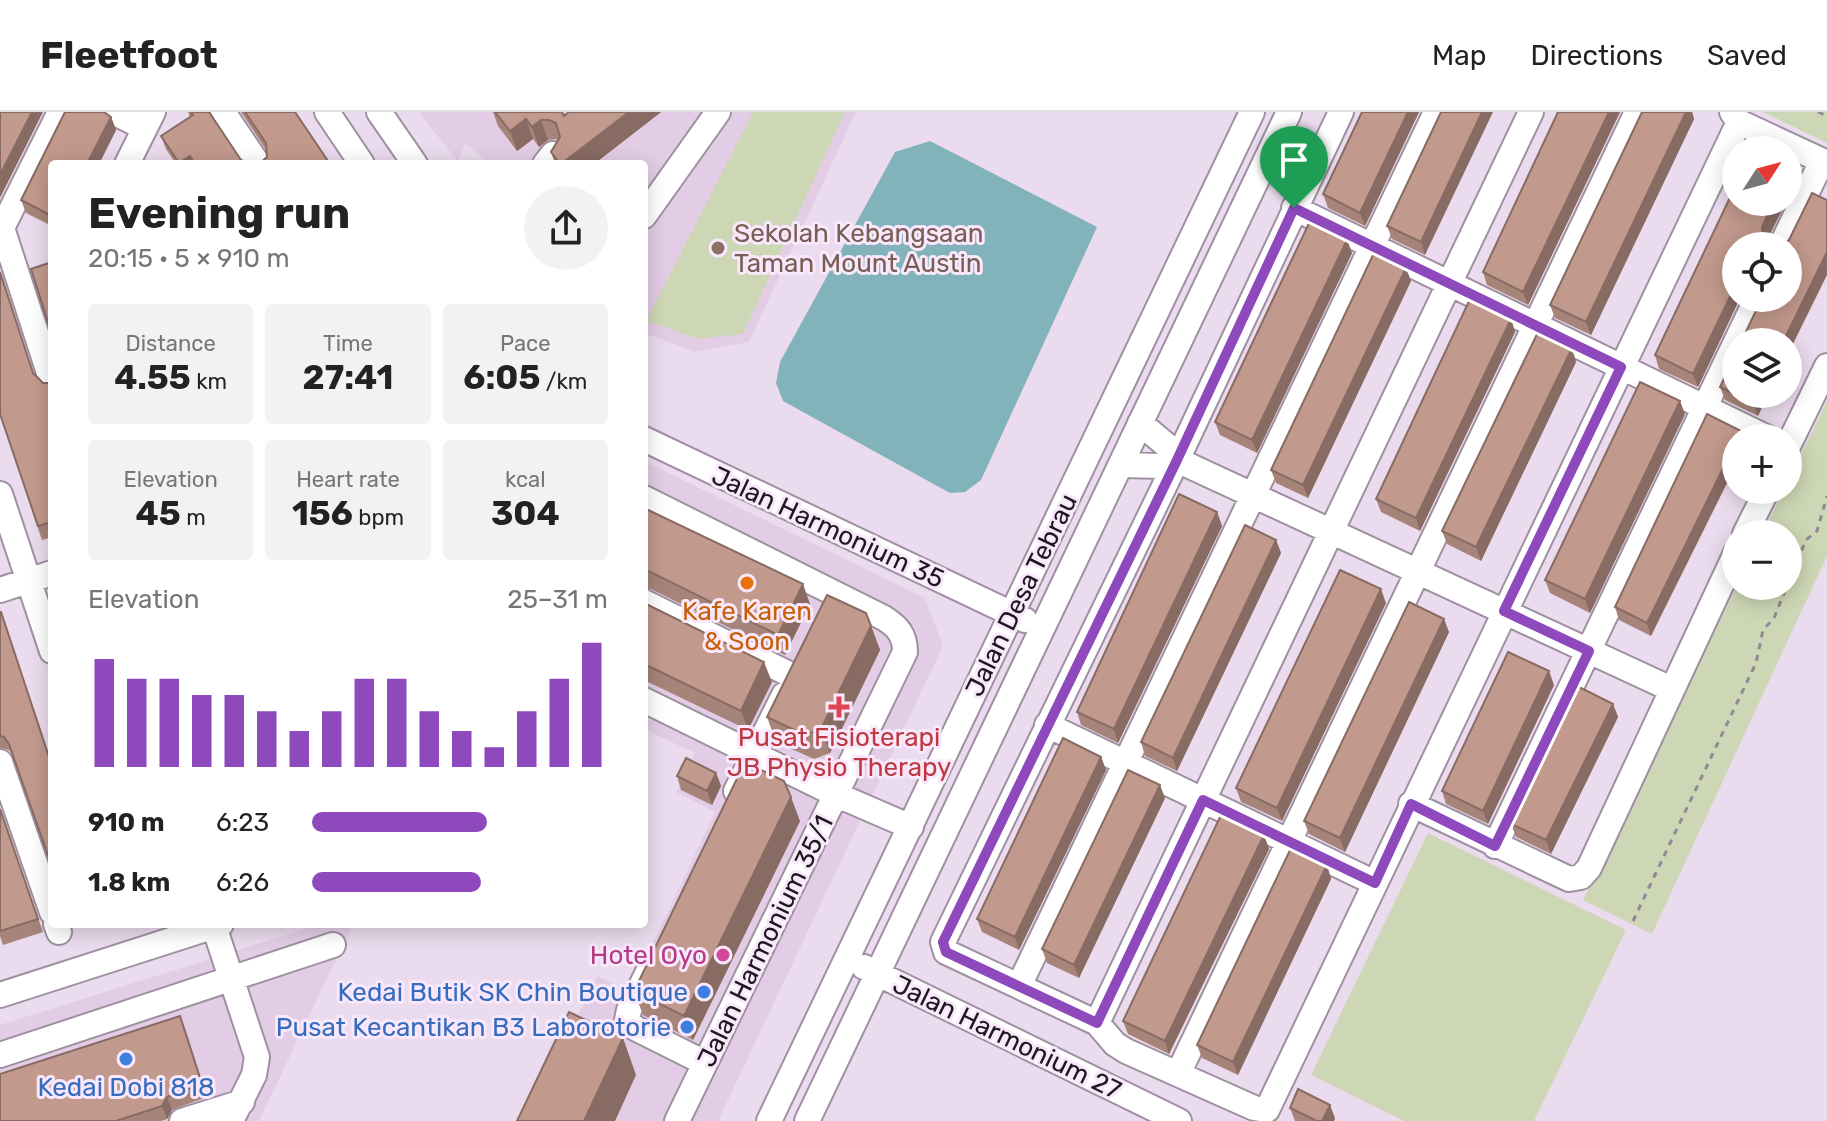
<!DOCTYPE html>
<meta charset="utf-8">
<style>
body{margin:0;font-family:Rubik,sans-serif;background:#f2f2f2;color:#222;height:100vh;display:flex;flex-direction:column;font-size:30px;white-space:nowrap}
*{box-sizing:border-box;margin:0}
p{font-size:26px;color:#767676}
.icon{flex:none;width:44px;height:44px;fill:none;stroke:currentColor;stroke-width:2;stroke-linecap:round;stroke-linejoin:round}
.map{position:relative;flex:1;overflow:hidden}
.details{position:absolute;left:48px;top:48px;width:600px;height:768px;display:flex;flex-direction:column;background:#fff;border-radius:8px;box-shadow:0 4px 20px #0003}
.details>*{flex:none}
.needle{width:52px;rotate:54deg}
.fabs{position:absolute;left:1722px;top:24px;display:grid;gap:16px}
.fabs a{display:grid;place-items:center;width:80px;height:80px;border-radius:50%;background:#fff;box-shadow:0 4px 20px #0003;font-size:40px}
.pin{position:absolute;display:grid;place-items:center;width:68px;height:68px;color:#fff;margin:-82px -34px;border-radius:50% 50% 50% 0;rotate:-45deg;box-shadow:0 0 8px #0007}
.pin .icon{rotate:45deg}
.round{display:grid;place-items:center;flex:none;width:84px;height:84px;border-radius:42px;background:#f2f2f2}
.headline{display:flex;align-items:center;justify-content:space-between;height:136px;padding:0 40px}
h1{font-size:44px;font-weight:700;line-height:60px}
.figures{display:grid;grid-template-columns:repeat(3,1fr);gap:12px;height:136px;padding:8px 40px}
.figures div{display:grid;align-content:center;border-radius:8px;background:#f2f2f2;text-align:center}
.figures b{font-size:34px;font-weight:700}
.figures small{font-size:22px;font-weight:400}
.figures p{font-size:22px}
.chart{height:224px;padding:16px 40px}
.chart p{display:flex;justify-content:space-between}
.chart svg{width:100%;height:144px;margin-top:8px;stroke:#8e49bd;stroke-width:6}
ul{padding:0 40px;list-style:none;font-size:26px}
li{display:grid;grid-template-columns:128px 96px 1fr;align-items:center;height:60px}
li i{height:20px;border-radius:10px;background:#8e49bd}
header{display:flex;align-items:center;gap:48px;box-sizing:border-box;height:112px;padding:0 40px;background:#fff;border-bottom:2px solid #e0e0e0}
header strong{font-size:38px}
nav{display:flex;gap:44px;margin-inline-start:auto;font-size:28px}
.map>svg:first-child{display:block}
.built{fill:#e3cde6}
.green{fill:#ced7b5}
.water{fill:#82b2ba}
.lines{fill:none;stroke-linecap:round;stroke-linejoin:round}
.minor-casing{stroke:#9f90a1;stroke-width:28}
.path{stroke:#938895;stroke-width:3;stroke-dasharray:6 6;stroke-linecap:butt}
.minor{stroke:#fff;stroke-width:24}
.wall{fill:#a78479}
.shaded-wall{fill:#886b63}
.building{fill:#c2998d;stroke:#886b63;stroke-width:2}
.route-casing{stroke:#fff;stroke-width:16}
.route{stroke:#8e49bd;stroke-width:10}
.education-dot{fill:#8d6e63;stroke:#f9e8fb;stroke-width:3}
.food-dot{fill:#e8710a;stroke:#f9e8fb;stroke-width:3}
.health-dot{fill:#e0444e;stroke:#f9e8fb;stroke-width:3}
.hotel-dot{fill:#d1479c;stroke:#f9e8fb;stroke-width:3}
.shop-dot{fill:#3f7fe0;stroke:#f9e8fb;stroke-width:3}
.labels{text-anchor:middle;stroke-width:6;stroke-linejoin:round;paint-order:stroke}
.education-label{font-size:26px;fill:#785e54;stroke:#f9e8fb;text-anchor:start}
.street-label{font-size:26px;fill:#1d181e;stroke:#f9e8fb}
.food-label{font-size:26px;fill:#c56008;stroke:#f9e8fb}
.health-label{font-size:26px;fill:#be3a42;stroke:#f9e8fb}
.hotel-label{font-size:26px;fill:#b23c85;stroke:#f9e8fb;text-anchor:end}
.shop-label{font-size:26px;fill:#366cbe;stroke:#f9e8fb;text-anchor:end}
</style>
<header>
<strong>Fleetfoot</strong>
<nav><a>Map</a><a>Directions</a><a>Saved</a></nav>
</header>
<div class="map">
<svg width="1827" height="1009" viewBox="0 0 1827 1009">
<rect width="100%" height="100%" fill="#ebdbee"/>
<!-- built -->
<path class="built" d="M419 0H856L749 230 696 240 644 221V52H490L465 31 458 50Z
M644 349 925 486 943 534 718 1009H528L597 864 630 879 715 700 676 680 695 641 644 617Z
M321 812H353L259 1009H0V913Z"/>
<!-- green -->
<path class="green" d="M753 0H845L743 222 698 227 646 209Z
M1763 0H1827V31Z
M1827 289V444L1652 822 1583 788 1737 474H1788V422H1762L1784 378H1788V369Z
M1428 721 1626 818 1534 1009H1404L1311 963Z"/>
<!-- water -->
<path class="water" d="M930 29 1097 115 981 368 965 380 950 381 783 289 776 271 780 250 895 40Z"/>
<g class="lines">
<defs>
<path id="minor" d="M113 0 145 16
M223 0 258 52
M327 0 362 52
M379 0 415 52
M1341 0 1177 348 943 830 946 840 1097 911 1115 932 1126 939 1254 996 1267 998 1739 10
M1732 0 1739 10 1827 51
M127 52 153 0
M545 52 553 42
M1294 96 1768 326
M644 104 718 0
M1781 134 1822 49
M52 270 2 116 60 0
M1140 311 1171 337 1177 348 1671 577
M644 327 1025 508
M1788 334 1827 254
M1121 353 1162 354 1177 348
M0 382 52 539
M644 386 884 506C898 515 905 523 905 540L677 1009
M1745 422 1767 378
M0 478 52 461
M644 490 793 564
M644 588 837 683 911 715
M1047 613 1375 771
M0 650 52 800
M736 679 784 583
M1411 692 1569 767 1581 765 1589 756 1736 441
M1495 734 1757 186
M56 812 59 820
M214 814 257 945 254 963 231 1009
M864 855 1179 1009
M650 856 629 898 627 908 635 916 705 951
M1019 874 1436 0
M0 883 221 812
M1097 911 1531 0
M0 943 333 833
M1178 962 1637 0
M182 1009 242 990
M769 1009 1252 0
M807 1009 1289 0"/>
</defs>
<!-- minor casing -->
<use href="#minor" class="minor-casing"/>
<!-- path -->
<path class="path" d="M1818 0 1827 4
M1788 472 1806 428 1817 419 1827 384
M1633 809 1756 551 1763 518 1774 506 1787 474"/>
<!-- minor -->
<use href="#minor" class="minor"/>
</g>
<!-- wall -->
<path class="wall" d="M65 0H104L111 5 116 18 99 52H52V114L26 101 21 88Z
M188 0H210L241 48 250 52H176L166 37 161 24 190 5Z
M241 0H295L330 52H261L267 45 266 38Z
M493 0H562L564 4 569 0H661L594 52H555L551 40 558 29 556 27 548 28 539 35 533 27 517 39 498 14Z
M1362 0H1419L1365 114 1328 96 1323 82Z
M1441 0 1425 143 1392 127 1387 114Z
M1558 0H1620L1528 193 1487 173 1483 160Z
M1642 0H1692L1694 7 1591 223 1555 206 1550 193Z
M1736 73V90H1786L1767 128 1768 132 1770 134H1736V186H1740L1698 275 1659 257 1655 243Z
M1347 128 1352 141 1257 341 1220 323 1215 310Z
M1411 169 1308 386 1276 371 1271 358Z
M1511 207 1515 220 1420 419 1381 400 1376 387Z
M1576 250 1481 449 1447 432 1442 419Z
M34 262 43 271H52V425L42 428 0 302Z
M1720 275 1768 282 1758 304 1725 288Z
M1685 302 1590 501 1550 481 1545 468Z
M1707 302 1651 524 1619 508 1615 495Z
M644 396 810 492 785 543 651 477H644Z
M1217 400 1222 414 1118 631 1081 613 1077 600Z
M1276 428 1281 441 1177 659 1145 644 1141 630Z
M644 491 772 570 748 618 644 568Z
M1386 491 1282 709 1241 690 1236 676Z
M0 500 14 644 9 638 0 636Z
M871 514 880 538 830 641 814 647 776 630 767 605Z
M1449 520 1345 740 1309 722 1304 709Z
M1554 573 1488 712 1446 692 1442 679Z
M1613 592 1618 605 1551 742 1516 725 1511 712Z
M1101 645 1106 658 1019 838 982 820 977 807Z
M716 661 721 674 712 693 681 678 677 664Z
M1165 686 1079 866 1047 851 1042 837Z
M0 696 43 820 3 833 0 824Z
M800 709 693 928 643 903 634 879Z
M1264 723 1269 737 1169 942 1128 922 1123 909Z
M1327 753 1331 767 1238 963 1202 946 1197 933Z
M180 904 206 982 204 986 172 998 167 1007 161 1009H0Z
M1290 996 1335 1006 1334 1009H1295Z"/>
<!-- shaded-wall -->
<path class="shaded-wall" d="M32 0H43L0 86V63Z
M629 0H661L594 52H561Z
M1408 0H1419L1365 114 1360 101Z
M1482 0H1493L1425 143 1421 130Z
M1609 0H1620L1528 193 1523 180Z
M1686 0H1692L1694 7 1591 223 1586 210Z
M111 5 116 18 99 52H87Z
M526 7 533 27 517 39 510 19Z
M541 8 548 28 539 35 532 15Z
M190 44 193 52H180L179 51Z
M1788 66 1792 77 1788 85Z
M1774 90H1786L1767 128 1768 134 1763 128 1762 115Z
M1347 128 1352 141 1257 341 1252 328Z
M1827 140V163L1788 242V230H1783Z
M1406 156 1411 169 1308 386 1303 373Z
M1736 172V186H1740L1698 275 1693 262Z
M1511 207 1515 220 1420 419 1416 406Z
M1572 236 1576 250 1481 449 1476 435Z
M1757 282H1768L1758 304 1753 291Z
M1680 289 1685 302 1590 501 1585 487Z
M1736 330V353L1651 524 1647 511Z
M1217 400 1222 414 1118 631 1114 617Z
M1276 428 1281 441 1177 659 1173 646Z
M803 472 810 492 785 543 778 523Z
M1381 477 1386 491 1282 709 1277 696Z
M1444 507 1449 520 1345 740 1340 726Z
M871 514 880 538 830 641 821 617Z
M764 550 772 570 748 618 741 599Z
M1549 559 1554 573 1488 712 1483 699Z
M1613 592 1618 605 1551 742 1546 728Z
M1101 645 1106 658 1019 838 1015 825Z
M716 661 721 674 712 693 707 679Z
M1160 673 1165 686 1079 866 1074 853Z
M791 685 800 709 693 928 684 904Z
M1264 723 1269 737 1169 942 1165 929Z
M1327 753 1331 767 1238 963 1233 950Z
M185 917 206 982 204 986 199 973Z
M623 926 636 963 615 1009H584Z
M167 985 172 998 167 1007 162 994Z
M1330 993 1335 1006 1334 1009H1322Z"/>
<!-- building -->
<path class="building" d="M0 0H32L0 63Z
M65 0H104L111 5 87 52H52V104L21 88Z
M191 0H209L241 48 250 52H195L190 44 179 51 161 24 193 3Z
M245 0H295L330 52H259L267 45 266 31Z
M495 0H562L564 4 569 0H629L561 52H560L551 40 560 25 556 11 549 8H541L532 15 526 7 510 19Z
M1362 0H1408L1360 101 1323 82Z
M1441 0H1482L1421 130 1387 114Z
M1558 0H1609L1523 180 1483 160Z
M1642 0H1686L1586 210 1550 193Z
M1736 73V90H1774L1762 115 1763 128 1770 134H1736V172L1693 262 1655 243Z
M1812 81 1827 88V140L1783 230H1741L1762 186H1788V134H1780L1789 128Z
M1310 109 1347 128 1252 328 1215 310Z
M1374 141 1406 156 1303 373 1271 358Z
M52 150V223L31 157Z
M0 160 33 261 43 271H52V410L38 414 0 302Z
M1470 187 1511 207 1416 406 1376 387Z
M1538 220 1572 236 1476 435 1442 419Z
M1736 241V282H1757L1753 291 1720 275Z
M1640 270 1680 289 1585 487 1545 468Z
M1707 302 1741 319 1738 326H1736V330L1647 511 1615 495Z
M1179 382 1217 400 1114 617 1077 600Z
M644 396 803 472 778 523 644 457Z
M1245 413 1276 428 1173 646 1141 630Z
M1340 458 1381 477 1277 696 1236 676Z
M827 483 866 501 871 514 821 617 805 623 767 605Z
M1409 490 1444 507 1340 726 1304 709Z
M644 491 764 550 741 599 644 552Z
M0 500H1L52 654V755L9 632 4 625 0 624Z
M1508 540 1549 559 1483 699 1442 679Z
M1577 574 1613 592 1546 728 1511 712Z
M1063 626 1101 645 1015 825 977 807Z
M686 646 716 661 707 679 677 664Z
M745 650 784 669 791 685 684 904 634 879Z
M1128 658 1160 673 1074 853 1042 837Z
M0 697 38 807 0 819Z
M1221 703 1264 723 1165 929 1123 909Z
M1291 736 1327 753 1233 950 1197 933Z
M569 900 623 926 584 1009H517Z
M180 904 201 969 199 973 167 985 162 994 116 1009H0V962Z
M1298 977 1330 993 1322 1009H1317L1290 996Z"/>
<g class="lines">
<defs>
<path id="route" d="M1294 96 1621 255 1504 499 1589 539 1495 734 1411 692 1375 771 1203 688 1097 911 946 840 943 830 1177 348Z"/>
</defs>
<!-- route casing -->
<use href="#route" class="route-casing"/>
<!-- route -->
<use href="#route" class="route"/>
</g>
<!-- markers -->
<circle class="education-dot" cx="718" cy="136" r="8"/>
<circle class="food-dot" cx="747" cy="471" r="8"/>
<path class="health-dot" d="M835 583h8v8h8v8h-8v8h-8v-8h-8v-8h8z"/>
<circle class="hotel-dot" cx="723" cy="843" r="8"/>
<g class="shop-dot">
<circle cx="704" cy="880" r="8"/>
<circle cx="687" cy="915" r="8"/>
<circle cx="126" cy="947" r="8"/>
</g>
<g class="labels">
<!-- education labels -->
<g class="education-label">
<text x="734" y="130">Sekolah Kebangsaan<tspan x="734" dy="30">Taman Mount Austin</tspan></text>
</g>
<!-- street labels -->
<g class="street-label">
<text transform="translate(828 415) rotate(25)" y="9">Jalan Harmonium 35</text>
<text transform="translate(1021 483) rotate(-64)" y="9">Jalan Desa Tebrau</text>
<text transform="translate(765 829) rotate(-64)" y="9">Jalan Harmonium 35/1</text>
<text transform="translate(1007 925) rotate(26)" y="9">Jalan Harmonium 27</text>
</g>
<!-- food labels -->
<g class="food-label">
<text x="747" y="508">Kafe Karen<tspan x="747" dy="30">&amp; Soon</tspan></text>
</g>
<!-- health labels -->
<g class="health-label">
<text x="839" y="634">Pusat Fisioterapi<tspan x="839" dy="30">JB Physio Therapy</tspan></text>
</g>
<!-- hotel labels -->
<g class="hotel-label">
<text x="707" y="852">Hotel Oyo</text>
</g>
<!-- shop labels -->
<g class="shop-label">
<text x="688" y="889">Kedai Butik SK Chin Boutique</text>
<text x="671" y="924">Pusat Kecantikan B3 Laborotorie</text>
<text x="126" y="984" text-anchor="middle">Kedai Dobi 818</text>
</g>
</g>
</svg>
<div class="fabs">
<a><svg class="needle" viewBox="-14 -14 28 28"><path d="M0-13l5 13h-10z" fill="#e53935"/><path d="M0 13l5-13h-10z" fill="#767676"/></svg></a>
<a><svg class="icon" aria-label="locate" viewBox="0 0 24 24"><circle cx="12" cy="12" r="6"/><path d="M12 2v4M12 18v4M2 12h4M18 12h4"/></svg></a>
<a><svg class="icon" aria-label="layers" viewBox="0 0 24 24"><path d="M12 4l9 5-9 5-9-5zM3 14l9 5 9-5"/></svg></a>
<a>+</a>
<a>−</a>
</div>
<div class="pin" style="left:1294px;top:96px;background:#1e9e55"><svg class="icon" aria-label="arrive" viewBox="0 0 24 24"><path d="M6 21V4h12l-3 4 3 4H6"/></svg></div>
<section class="details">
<div class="headline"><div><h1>Evening run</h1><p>20:15 · 5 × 910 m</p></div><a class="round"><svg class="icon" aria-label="share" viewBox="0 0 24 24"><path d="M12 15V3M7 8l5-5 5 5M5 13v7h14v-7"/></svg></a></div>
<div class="figures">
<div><p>Distance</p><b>4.55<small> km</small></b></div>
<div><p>Time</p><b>27:41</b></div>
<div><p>Pace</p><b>6:05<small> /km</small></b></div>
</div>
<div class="figures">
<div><p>Elevation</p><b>45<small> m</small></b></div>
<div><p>Heart rate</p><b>156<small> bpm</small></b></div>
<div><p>kcal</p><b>304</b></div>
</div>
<div class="chart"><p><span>Elevation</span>25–31 m</p>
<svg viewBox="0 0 160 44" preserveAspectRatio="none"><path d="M5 44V11M15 44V17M25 44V17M35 44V22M45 44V22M55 44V27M65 44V33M75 44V27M85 44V17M95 44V17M105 44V27M115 44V33M125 44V38M135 44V27M145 44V17M155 44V6"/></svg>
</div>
<ul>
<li><b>910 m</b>6:23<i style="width:59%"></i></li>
<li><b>1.8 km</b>6:26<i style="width:57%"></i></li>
</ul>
</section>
</div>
